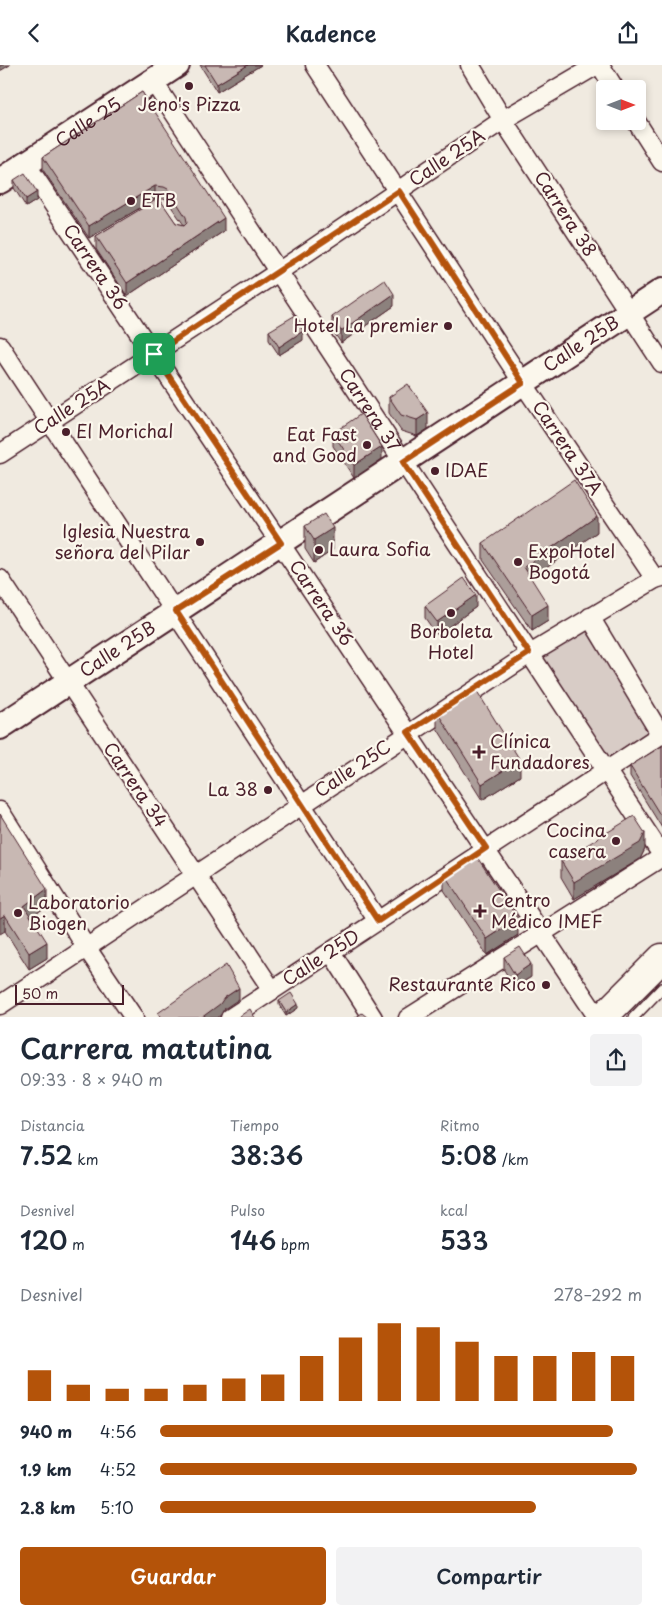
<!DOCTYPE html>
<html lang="es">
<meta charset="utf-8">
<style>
body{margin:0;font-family:"Playpen Sans",sans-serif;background:#f2f2f3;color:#1f2937;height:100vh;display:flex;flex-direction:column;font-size:19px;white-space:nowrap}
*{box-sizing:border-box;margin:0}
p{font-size:16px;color:#747a83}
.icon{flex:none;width:28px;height:28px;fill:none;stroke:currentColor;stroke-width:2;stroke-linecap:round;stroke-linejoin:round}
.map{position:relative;height:952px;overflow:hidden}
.drawer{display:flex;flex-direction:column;background:#fff;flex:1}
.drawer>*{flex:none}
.needle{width:32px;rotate:90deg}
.controls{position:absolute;left:596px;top:15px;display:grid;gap:10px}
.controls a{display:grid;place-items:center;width:50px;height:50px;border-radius:5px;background:#fff;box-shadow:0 2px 8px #0003;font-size:25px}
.scale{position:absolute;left:15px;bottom:12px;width:109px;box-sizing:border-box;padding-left:5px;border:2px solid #4a1f2b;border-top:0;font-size:14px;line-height:18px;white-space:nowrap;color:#4a1f2b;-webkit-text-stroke:4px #fbf7ec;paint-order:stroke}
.pin{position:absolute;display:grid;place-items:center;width:42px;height:42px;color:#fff;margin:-21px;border-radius:10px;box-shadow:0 2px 8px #0006}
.round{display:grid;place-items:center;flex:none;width:52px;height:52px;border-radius:5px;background:#f2f2f3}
.head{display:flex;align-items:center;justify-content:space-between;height:85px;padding:0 20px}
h1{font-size:28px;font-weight:600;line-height:38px}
.figures{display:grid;grid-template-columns:repeat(3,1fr);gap:8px;height:85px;padding:5px 20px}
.figures div{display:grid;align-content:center}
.figures b{font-size:25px;font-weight:600}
.figures small{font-size:14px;font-weight:400}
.figures p{font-size:14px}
.chart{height:140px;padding:10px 20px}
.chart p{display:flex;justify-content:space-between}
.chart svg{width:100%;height:90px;margin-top:5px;stroke:#b45309;stroke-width:6}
.button{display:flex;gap:10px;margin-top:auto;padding:10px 20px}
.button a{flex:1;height:58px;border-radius:5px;background:#b45309;color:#fff;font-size:20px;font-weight:600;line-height:58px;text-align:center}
.button a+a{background:#f2f2f3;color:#1f2937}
ul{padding:0 20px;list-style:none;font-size:16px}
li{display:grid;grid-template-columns:80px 60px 1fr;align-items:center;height:38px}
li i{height:12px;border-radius:6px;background:#b45309}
header{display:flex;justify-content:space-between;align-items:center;height:65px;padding:0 20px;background:#fff;font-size:22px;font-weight:600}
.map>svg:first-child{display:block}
.green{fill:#d8ccc6;stroke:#917678}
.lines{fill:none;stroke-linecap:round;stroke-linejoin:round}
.lane-casing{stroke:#4a1f2b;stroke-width:12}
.street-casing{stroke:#4a1f2b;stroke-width:21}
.secondary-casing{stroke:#4a1f2b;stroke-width:28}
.primary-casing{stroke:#4a1f2b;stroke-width:31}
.lane{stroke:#fbf7ec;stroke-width:9}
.street{stroke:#fbf7ec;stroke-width:18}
.secondary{stroke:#fbf7ec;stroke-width:24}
.primary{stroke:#fbf7ec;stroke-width:28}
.wall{fill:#ac9e9a;stroke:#4a1f2b;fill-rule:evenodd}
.shaded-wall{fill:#8c817d;stroke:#4a1f2b}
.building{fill:#c8b8b3;stroke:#4a1f2b}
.route-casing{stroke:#fff;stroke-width:10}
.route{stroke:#b45309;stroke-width:6}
.poi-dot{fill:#4a1f2b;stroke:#fbf7ec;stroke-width:2}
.labels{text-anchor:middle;stroke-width:4.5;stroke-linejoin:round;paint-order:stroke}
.poi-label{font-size:18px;fill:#4a1f2b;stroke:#fbf7ec;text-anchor:start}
.street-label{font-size:18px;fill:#4a1f2b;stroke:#fbf7ec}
</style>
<header><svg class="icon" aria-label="back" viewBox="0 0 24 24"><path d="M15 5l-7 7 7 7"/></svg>Kadence<svg class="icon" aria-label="share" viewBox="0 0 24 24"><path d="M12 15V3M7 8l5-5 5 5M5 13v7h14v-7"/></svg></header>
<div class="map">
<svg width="662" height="953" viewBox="0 0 662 953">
<rect width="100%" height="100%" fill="#f0eae0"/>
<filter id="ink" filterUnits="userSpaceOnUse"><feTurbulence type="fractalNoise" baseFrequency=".02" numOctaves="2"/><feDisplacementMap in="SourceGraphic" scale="10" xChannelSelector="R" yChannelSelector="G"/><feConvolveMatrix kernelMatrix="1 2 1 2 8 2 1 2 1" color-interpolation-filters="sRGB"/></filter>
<g filter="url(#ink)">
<!-- green -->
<path class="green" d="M585 564 651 664 605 695 539 594Z"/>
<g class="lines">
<defs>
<path id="lane" d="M633 953 662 923"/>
<g id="street">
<path d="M315 0 523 318 655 514"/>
<path d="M470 0 503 55 662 298"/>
<path d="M600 0 615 24"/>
<path id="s1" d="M153 16 662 790"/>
<path d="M636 56 662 97"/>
<path d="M26 99 598 953"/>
<path d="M0 281 378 856"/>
<path d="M0 389 278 207 503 55 597 0"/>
<path d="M0 514 272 925"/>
<path d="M590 552 661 670"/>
<path d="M0 746 86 882 134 953"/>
<path d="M331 887 373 953"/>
<path d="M0 940 522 594 655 514 662 512"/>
<path d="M230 953 662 669"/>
<path d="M408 953 662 792"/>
</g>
<g id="secondary">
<path id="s2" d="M0 116 177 0"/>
<path id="s3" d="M0 662 662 226"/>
</g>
<path id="primary" d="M602 953 662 893"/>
</defs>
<!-- lane casing -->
<use href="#lane" class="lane-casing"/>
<!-- street casing -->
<use href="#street" class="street-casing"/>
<!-- secondary casing -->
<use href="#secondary" class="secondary-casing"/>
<!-- primary casing -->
<use href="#primary" class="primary-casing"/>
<!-- lane -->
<use href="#lane" class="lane"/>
<!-- street -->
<use href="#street" class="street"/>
<!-- secondary -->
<use href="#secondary" class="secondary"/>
<!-- primary -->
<use href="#primary" class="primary"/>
</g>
<!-- wall -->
<path class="wall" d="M200 0H261L217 27Z
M142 27 224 166 127 231 96 184V171L158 134H155L89 173 43 105V92ZM159 134H164L168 137 184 160 176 158Z
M14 115 37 135 26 142 14 123Z
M394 241 341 278 332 265V252Z
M269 266 303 275 279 290 269 275Z
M389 332 428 364 417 371 401 366 389 348Z
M333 368 382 394 354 413 333 381Z
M305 461 333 485 314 498 305 484Z
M597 467 531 513 548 556 532 566 483 495V478Z
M425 541 476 542 437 570 425 553Z
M437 647 520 711 482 735 437 663Z
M662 681V763L630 711V701Z
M0 749 47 841 31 852 47 893 29 904 5 866Z
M645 784 640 794 574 834 561 812V796Z
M444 809 518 870 487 890 444 825Z
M504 892 531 912 515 922 504 905Z
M279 936 298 943 286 951 279 940Z"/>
<!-- shaded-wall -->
<path class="shaded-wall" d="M0 0H10L0 6Z
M248 0H261L217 27V19Z
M155 121V134L89 173V161Z
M37 127V135L26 142V134Z
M224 153V166L127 231V218Z
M394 229V241L341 278V266Z
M303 266V275L279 290V282Z
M428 348V364L417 371V355Z
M382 382V394L354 413V400Z
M597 451V467L524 519V502Z
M333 463V485L314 498V475Z
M476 530V542L437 570V557Z
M548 540V556L532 566V550Z
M520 695V711L482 735V719Z
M645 768V784L640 794 574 834V817Z
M47 824V841L24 857V841Z
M5 850V866L0 869V853Z
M518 854V870L487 890V874Z
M47 877V893L29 904V888Z
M531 899V912L515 922V910Z
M239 923V934L224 944 220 951 217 953H201L224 933Z
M298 939V943L286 951V947Z"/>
<!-- building -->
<path class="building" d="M205 0H248L217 19Z
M142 27 224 153 127 218 96 171 159 133 176 158 184 160 187 157 186 152 168 124 164 122 155 121 89 161 43 92Z
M25 108 37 127 26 134 14 115Z
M385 215 394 229 341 266 332 252Z
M294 251 303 266 279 282 269 266Z
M408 319 428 348 417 355 401 350 389 332Z
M361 349 382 382 354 400 333 368Z
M574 415 597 451 524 502 548 540 532 550 483 478Z
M324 449 333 463 314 475 305 461Z
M464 513 476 530 437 557 425 541Z
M475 623 520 695 482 719 437 647Z
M662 681V753L630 701Z
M0 749 47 824 24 841 47 877 29 888 5 850 0 853Z
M634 751 645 768 640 778 574 817 561 796Z
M475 789 518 854 487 874 444 809Z
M520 882 531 899 515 910 504 892Z
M226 900 239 923 224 933 220 939 201 953H161L158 948Z
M291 928 298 939 286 947 279 936Z
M250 944 255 953H237Z
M362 948 368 953H355Z"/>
</g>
<g class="lines" filter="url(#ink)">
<defs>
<path id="route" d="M399 126 523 318 403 397 529 588 408 667 486 783 378 856 176 546 281 478 154 289Z"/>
</defs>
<!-- route casing -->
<use href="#route" class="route-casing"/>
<!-- route -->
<use href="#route" class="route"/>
</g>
<!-- markers -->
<g class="poi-dot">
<circle cx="189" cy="21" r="5"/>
<circle cx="131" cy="136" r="5"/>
<circle cx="448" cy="261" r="5"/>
<circle cx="66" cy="367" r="5"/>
<circle cx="367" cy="380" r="5"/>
<circle cx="435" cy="406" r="5"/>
<circle cx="200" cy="477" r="5"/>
<circle cx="319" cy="485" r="5"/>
<circle cx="518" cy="497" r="5"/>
<circle cx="451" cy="548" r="5"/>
<path d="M476.5 679.5h5v5h5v5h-5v5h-5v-5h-5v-5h5z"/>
<circle cx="268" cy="725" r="5"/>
<circle cx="616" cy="776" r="5"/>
<path d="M477.5 838.5h5v5h5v5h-5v5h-5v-5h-5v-5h5z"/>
<circle cx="18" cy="848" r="5"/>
<circle cx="546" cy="920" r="5"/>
</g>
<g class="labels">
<!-- poi labels -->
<g class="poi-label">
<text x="189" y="46" text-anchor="middle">Jeno's Pizza</text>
<text x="141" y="142">ETB</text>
<text x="438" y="267" text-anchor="end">Hotel La premier</text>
<text x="76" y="373">El Morichal</text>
<text x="357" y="376" text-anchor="end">Eat Fast<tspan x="357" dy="21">and Good</tspan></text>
<text x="445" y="412">IDAE</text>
<text x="190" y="473" text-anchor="end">Iglesia Nuestra<tspan x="190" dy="21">señora del Pilar</tspan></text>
<text x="329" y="491">Laura Sofia</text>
<text x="528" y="493">ExpoHotel<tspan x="528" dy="21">Bogotá</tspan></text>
<text x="451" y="573" text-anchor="middle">Borboleta<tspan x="451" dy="21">Hotel</tspan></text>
<text x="490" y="683">Clínica<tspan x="490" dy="21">Fundadores</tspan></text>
<text x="258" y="731" text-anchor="end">La 38</text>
<text x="606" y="772" text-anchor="end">Cocina<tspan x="606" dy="21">casera</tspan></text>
<text x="491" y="842">Centro<tspan x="491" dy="21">Médico IMEF</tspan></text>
<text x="28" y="844">Laboratorio<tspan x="28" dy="21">Biogen</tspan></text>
<text x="536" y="926" text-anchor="end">Restaurante Rico</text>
</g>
<!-- street labels -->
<g class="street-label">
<text dy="6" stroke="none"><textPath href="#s2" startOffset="106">Calle 25</textPath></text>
<text transform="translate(447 93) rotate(-34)" y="6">Calle 25A</text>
<text transform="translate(565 149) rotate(57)" y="6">Carrera 38</text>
<text transform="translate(95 202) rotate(56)" y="6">Carrera 36</text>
<text dy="6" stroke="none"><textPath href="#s3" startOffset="696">Calle 25B</textPath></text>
<text transform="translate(72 342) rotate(-33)" y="6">Calle 25A</text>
<text dy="6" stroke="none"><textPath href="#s1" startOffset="394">Carrera 37</textPath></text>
<text transform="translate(567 383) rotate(56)" y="6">Carrera 37A</text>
<text transform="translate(321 538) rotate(56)" y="6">Carrera 36</text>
<text dy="6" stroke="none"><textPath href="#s3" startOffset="141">Calle 25B</textPath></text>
<text transform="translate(353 704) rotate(-34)" y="6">Calle 25C</text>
<text transform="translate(135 720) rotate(56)" y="6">Carrera 34</text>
<text transform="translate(321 893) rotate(-33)" y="6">Calle 25D</text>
</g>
</g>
</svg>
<div class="controls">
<a><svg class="needle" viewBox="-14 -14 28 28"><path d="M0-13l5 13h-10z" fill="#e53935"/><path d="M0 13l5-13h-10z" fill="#747a83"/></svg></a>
</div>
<div class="scale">50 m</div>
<div class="pin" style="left:154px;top:289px;background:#1e9e55"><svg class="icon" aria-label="arrive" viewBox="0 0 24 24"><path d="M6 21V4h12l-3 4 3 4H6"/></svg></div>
</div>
<section class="drawer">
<div class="head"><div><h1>Carrera matutina</h1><p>09:33 · 8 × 940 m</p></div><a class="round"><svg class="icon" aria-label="share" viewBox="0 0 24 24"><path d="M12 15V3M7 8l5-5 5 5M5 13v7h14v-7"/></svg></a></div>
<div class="figures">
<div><p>Distancia</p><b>7.52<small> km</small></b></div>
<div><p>Tiempo</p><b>38:36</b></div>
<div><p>Ritmo</p><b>5:08<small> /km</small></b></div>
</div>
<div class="figures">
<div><p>Desnivel</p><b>120<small> m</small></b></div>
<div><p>Pulso</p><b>146<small> bpm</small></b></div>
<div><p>kcal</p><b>533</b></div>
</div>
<div class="chart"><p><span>Desnivel</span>278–292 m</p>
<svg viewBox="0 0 160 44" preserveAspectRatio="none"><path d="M5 44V29M15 44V36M25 44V38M35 44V38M45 44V36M55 44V33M65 44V31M75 44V22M85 44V13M95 44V6M105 44V8M115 44V15M125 44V22M135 44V22M145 44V20M155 44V22"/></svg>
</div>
<ul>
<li><b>940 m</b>4:56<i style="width:94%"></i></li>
<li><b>1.9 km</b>4:52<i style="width:99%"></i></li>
<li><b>2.8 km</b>5:10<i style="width:78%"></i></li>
</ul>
<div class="button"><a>Guardar</a><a>Compartir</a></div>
</section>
